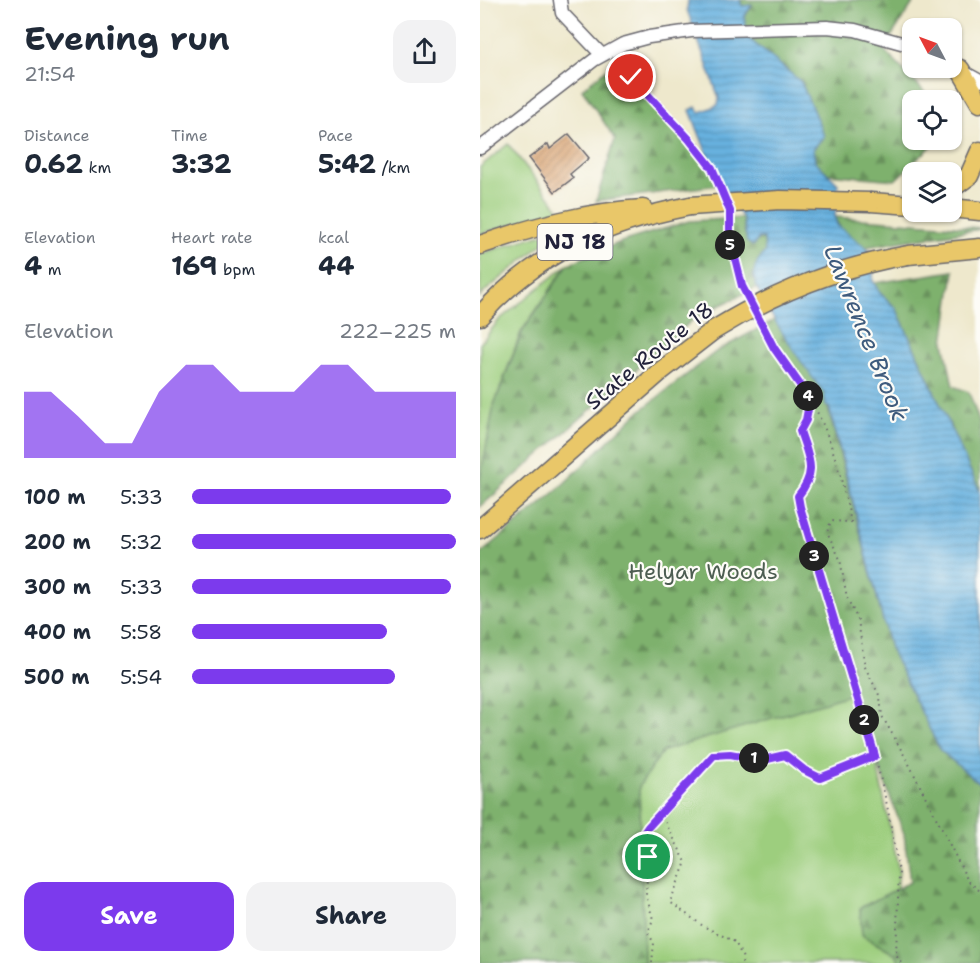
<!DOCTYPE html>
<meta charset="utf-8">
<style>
body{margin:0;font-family:"Shantell Sans",sans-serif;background:#f2f2f3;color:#1f2937;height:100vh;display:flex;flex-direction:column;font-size:22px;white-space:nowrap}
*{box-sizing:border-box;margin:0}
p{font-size:20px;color:#747a83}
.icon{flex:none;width:33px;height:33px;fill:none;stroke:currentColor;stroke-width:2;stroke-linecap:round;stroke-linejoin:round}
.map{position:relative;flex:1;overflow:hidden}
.side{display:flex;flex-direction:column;background:#fff;width:480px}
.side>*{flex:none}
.needle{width:39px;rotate:311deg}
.tools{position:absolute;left:422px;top:18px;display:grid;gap:12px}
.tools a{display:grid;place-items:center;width:60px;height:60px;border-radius:12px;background:#fff;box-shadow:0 2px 4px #0004;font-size:30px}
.pin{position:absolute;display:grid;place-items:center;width:51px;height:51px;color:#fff;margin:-26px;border:3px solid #fff;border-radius:50%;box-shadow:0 2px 6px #0007}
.km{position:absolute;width:30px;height:30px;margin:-15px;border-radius:50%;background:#222;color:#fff;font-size:16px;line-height:30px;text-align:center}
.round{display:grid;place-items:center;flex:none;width:63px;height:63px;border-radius:18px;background:#f2f2f3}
.head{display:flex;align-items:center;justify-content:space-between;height:102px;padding:0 24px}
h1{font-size:33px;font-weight:700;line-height:45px}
.metrics{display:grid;grid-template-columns:repeat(3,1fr);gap:9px;height:102px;padding:6px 24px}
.metrics div{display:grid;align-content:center}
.metrics b{font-size:26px;font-weight:700}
.metrics small{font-size:16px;font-weight:400}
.metrics p{font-size:16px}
.chart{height:168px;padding:12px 24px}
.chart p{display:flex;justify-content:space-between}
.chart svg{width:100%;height:108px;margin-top:6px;fill:#7c3aed;opacity:.7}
.cta{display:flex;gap:12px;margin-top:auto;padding:12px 24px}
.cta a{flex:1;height:69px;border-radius:18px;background:#7c3aed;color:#fff;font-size:24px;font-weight:700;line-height:69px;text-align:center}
.cta a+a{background:#f2f2f3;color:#1f2937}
ul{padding:0 24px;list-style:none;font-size:20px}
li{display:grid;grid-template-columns:96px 72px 1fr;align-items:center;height:45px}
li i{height:15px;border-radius:8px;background:#7c3aed}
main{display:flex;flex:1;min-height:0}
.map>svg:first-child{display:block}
.grass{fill:#9dce7e;stroke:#60785c;stroke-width:1.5}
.forest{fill:url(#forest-firs);stroke:#506a54;stroke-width:1.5}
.water{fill:url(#water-rules);stroke:#446a8d;stroke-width:1.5}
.building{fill:url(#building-hatch)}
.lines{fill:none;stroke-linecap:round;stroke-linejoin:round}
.minor-casing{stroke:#69676e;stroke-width:15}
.highway-casing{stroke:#69676e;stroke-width:21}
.path{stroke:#69676e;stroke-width:2;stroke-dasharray:1.5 4.5;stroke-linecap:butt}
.minor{stroke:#fff;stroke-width:12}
.highway{stroke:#e9c769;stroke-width:18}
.highway-bridge-casing{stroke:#69676e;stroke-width:21;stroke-linecap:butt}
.highway-bridge{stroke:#e9c769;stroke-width:18}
.route-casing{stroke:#fff;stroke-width:12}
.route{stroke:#7c3aed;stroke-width:8}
.labels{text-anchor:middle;stroke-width:4.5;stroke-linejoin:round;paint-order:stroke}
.shield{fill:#fdfcf7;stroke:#646373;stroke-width:1.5}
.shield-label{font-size:21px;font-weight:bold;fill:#22223b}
.street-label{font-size:22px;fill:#22223b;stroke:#fdfcf7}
.park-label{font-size:22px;fill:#4d5e52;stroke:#fdfcf7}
.water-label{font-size:24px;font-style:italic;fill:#3e5b7d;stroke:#fdfcf7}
</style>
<main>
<section class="side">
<div class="head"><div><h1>Evening run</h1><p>21:54</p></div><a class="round"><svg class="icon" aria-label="share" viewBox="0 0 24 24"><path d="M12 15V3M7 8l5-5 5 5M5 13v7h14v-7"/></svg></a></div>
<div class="metrics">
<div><p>Distance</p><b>0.62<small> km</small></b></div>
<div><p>Time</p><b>3:32</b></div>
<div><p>Pace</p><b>5:42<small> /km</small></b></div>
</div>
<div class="metrics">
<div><p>Elevation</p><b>4<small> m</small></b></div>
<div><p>Heart rate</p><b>169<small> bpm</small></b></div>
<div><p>kcal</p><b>44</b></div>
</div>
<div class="chart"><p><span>Elevation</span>222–225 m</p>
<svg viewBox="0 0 160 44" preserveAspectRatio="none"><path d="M0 44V17L10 17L20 27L30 38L40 38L50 17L60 6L70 6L80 17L90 17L100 17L110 6L120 6L130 17L140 17L150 17L160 17V44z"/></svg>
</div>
<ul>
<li><b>100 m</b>5:33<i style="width:98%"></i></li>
<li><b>200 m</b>5:32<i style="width:100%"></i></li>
<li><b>300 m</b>5:33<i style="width:98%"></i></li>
<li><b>400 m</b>5:58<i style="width:74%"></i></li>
<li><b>500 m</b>5:54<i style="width:77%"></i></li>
</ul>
<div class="cta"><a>Save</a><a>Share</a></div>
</section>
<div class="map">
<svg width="500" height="963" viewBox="0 0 500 963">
<defs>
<pattern id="forest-firs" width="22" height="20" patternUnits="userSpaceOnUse" patternTransform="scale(1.5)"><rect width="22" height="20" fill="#7eb16d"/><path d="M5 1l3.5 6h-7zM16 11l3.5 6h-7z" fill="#67905b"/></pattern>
<pattern id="water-rules" width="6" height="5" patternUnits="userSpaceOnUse" patternTransform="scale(1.5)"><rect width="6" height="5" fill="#67b1df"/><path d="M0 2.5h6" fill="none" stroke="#5490b6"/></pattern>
<pattern id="building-hatch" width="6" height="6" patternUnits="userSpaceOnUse" patternTransform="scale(1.5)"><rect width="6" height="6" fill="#d49963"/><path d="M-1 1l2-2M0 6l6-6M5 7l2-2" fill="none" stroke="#ac7c53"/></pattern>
</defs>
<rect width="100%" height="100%" fill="#fdfcf7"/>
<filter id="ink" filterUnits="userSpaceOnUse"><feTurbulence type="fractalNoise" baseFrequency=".0167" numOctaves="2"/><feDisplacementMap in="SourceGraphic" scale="12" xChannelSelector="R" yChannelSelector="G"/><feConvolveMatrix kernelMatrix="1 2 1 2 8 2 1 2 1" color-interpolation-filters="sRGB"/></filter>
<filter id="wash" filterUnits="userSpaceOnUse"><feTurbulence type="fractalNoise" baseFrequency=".008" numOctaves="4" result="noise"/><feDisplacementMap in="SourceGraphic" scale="24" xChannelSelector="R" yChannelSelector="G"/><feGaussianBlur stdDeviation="1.35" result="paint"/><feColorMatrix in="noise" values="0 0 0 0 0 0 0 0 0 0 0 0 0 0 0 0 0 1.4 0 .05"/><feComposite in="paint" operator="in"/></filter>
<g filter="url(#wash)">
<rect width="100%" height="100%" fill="#eee8cc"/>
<!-- grass -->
<path class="grass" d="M28 144 80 210 0 234V167Z
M76 233 4 292 0 297V254L59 235Z
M88 264 41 332 14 405 0 480V344L19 320Z
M373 693 395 756 419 872 417 889 380 908 382 935 416 955 421 963H164L159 786 183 751Z"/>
<!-- forest -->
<path class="forest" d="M260 0H435L403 49 452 100H432V140H458L415 180 348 174 335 161 333 149 344 136 321 82 268 38 264 17 272 6H262Z
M137 61 194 126 229 157 239 185 116 201 135 139 102 89Z
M355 217 500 228V229L386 247C374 238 359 233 355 217Z
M263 218 265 234 277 241 284 238 285 252C275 263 271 273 278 287L216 317 0 507V480L14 405 42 332 88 264 141 242 209 221Z
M474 271 464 342 473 386 489 392 500 424V492L416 308 400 293 394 283Z
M296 319 344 393 410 648 460 750 500 784V963H421L416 955 382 935 380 908 430 882 424 834 372 694 183 751 159 786 164 963H0V554L75 492 155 415 237 351Z"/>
<!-- water -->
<path class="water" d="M208 0H260L262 6 272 5 264 17 268 38 321 82 344 136 333 149 335 161 358 184 355 217 357 225 390 251 394 262 393 281 400 293 416 308 500 492V784L460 750 410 648 349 407 346 406 344 393C330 375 274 295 274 276 274 265 278 260 285 252L284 238H279L273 246 267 242 263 218 239 185 210 110 216 107 219 113 238 105 239 98 207 10Z"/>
<g id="blocks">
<!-- building -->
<path class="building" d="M89 134 109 158 90 174 93 178 75 192 49 158 68 144 70 149Z"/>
</g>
</g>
<g filter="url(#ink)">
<use href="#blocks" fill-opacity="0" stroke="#69676e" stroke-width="1.5"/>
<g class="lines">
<defs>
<path id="minor" d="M80 0 82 13 122 55
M471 65 500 81
M0 148 114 60 143 44 169 37 211 31 347 27 375 30 432 46"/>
<path id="highway" d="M480 69 500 103
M471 189 489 176 500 151
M391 202 432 205
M471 208 500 211
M0 245C53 227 107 212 163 209
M428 255 500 248
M0 316C57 252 128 222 210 206
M0 529 181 371 234 330"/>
</defs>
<!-- minor casing -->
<use href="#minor" class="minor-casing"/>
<!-- highway casing -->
<use href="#highway" class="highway-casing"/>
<!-- path -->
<path class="path" d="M137 61 209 139 232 168 239 189
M250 216V248L266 294
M280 321C295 348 315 372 330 399 352 436 362 481 371 522L351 521 347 532 360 559 367 598 378 620 385 667 400 697 402 716 428 762 488 881 500 891
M330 401 326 420 320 431C329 459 338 471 318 496L320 507 395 756 407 805 419 872 416 955 421 963
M172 963 174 943 168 933 173 919 166 895 168 857 160 839 180 812
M262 963 263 958 255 942 223 926 190 902 206 862 180 812 234 755 251 754 283 760 305 755 324 770 340 778 395 756"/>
<!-- minor -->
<use href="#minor" class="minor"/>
<!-- highway -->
<use href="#highway" class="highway"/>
<defs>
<path id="highway-bridge" d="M210 206 300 200 391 202
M234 330C294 293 358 267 428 255"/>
</defs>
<!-- highway-bridge casing -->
<use href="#highway-bridge" class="highway-bridge-casing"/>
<!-- highway-bridge -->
<use href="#highway-bridge" class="highway-bridge"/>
</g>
</g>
<g class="lines" filter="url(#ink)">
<defs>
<path id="route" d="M151 77 209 139 232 168 250 211V248L254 254 262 286 294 348 330 399 326 420 320 431C329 459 338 471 318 496L320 507 395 756 340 778 324 770 305 755 283 760 250 754 234 755 168 827 160 839 168 857"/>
</defs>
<!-- route casing -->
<use href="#route" class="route-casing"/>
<!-- route -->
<use href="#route" class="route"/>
</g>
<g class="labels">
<!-- shield labels -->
<rect class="shield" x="57.5" y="224" width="75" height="36" rx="4.5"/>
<g class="shield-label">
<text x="95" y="249">NJ 18</text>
</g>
<!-- street labels -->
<g class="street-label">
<text transform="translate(169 355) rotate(-39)" y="8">State Route 18</text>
</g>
<!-- park labels -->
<g class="park-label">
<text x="223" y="579">Helyar Woods</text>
</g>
<!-- water labels -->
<g class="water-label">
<text transform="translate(386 333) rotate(68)" y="8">Lawrence Brook</text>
</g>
</g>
</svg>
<div class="tools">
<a><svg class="needle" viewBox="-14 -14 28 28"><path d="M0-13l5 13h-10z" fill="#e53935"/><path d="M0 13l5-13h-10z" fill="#747a83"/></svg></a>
<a><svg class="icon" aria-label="locate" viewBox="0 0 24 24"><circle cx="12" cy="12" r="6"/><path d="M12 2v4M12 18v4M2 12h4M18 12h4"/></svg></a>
<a><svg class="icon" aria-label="layers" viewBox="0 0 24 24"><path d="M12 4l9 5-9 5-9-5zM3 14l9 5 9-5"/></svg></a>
</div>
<div class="pin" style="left:168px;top:857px;background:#1e9e55"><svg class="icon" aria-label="arrive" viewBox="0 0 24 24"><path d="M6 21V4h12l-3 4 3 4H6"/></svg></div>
<div class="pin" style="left:151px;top:77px;background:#d93025"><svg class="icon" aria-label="check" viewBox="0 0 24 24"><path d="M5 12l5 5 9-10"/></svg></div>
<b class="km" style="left:274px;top:758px">1</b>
<b class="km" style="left:384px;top:720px">2</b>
<b class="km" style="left:334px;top:556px">3</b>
<b class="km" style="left:328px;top:396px">4</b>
<b class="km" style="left:250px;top:245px">5</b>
</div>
</main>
